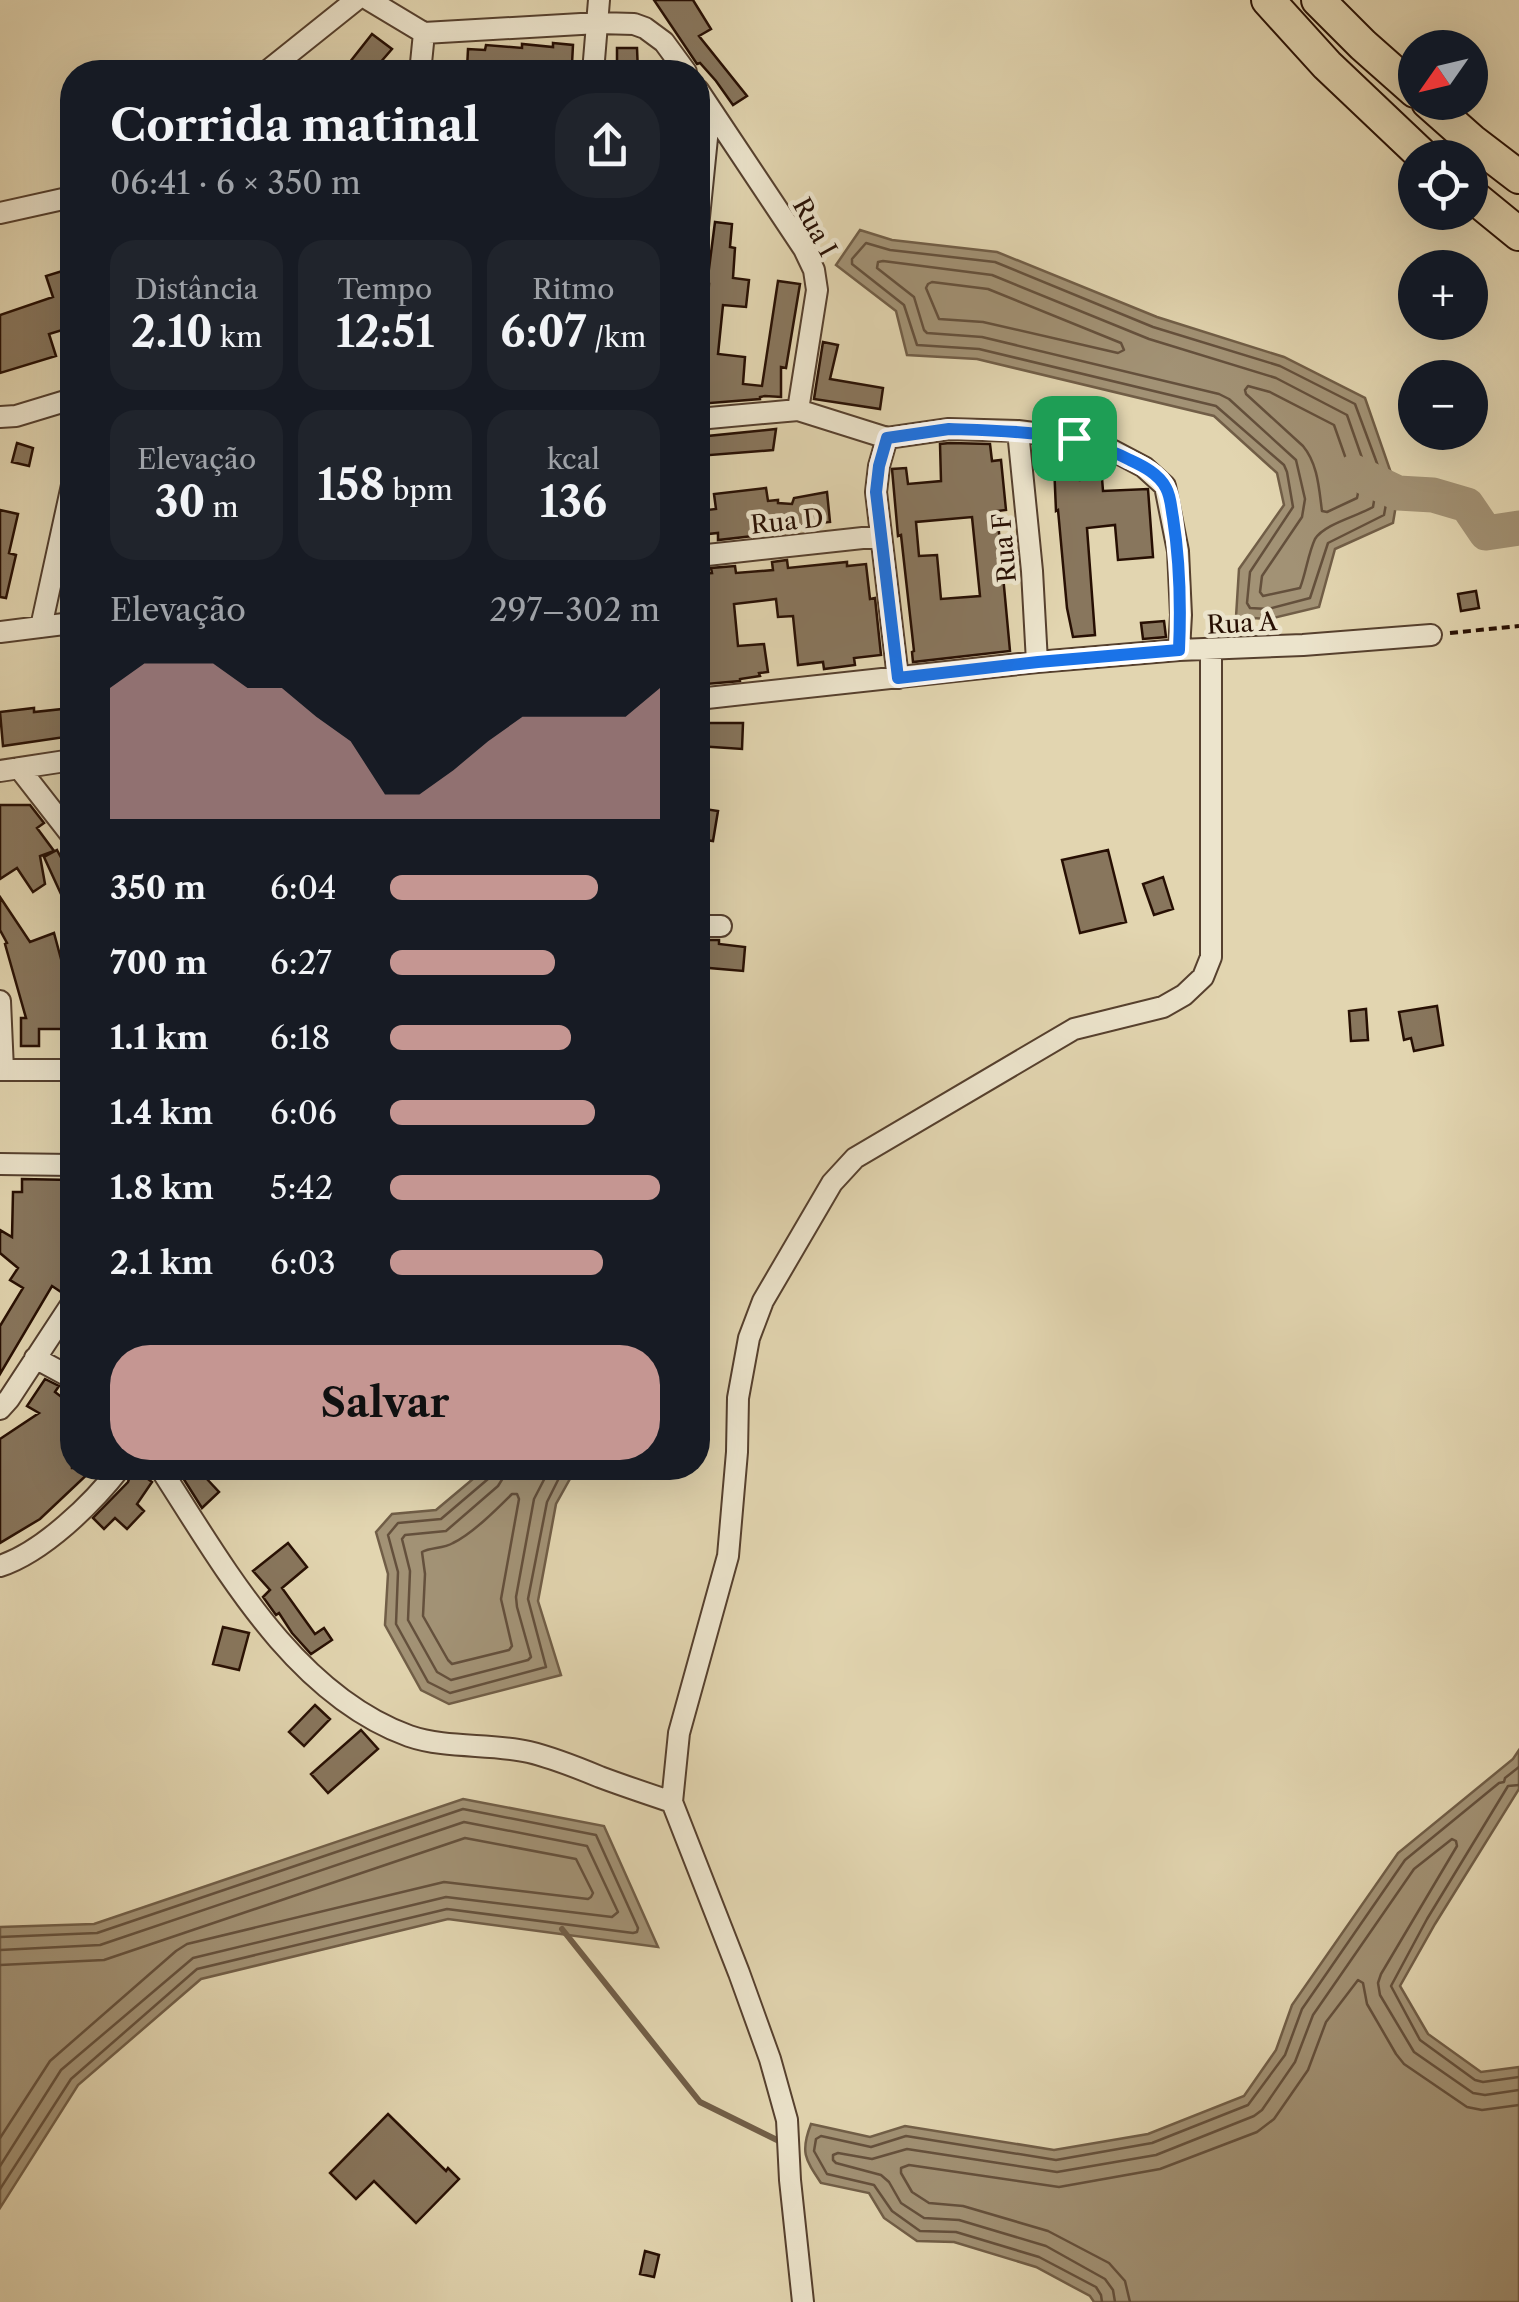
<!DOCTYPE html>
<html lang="pt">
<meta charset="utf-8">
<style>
body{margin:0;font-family:"Libre Caslon Text",serif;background:#20242c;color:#f1f3f6;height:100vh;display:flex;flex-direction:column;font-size:38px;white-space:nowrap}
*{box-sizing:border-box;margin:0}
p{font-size:32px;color:#9ea1a6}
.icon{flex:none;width:55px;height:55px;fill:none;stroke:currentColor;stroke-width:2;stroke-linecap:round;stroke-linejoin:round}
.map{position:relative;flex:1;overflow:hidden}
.drawer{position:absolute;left:60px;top:60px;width:650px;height:1420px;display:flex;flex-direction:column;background:#171b24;border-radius:40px;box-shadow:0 10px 40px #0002}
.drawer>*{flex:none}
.needle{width:65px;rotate:236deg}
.controls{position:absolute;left:1398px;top:30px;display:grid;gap:20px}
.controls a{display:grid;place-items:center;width:90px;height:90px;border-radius:50%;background:#171b24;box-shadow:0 10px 40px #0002;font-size:50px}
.pin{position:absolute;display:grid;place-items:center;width:85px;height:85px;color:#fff;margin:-42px;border-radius:20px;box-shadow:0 5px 15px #0006}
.round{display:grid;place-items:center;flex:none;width:105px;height:105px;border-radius:40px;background:#20242c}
.overview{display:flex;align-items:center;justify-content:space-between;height:170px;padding:0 50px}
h1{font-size:45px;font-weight:800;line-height:75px}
.metrics{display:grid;grid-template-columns:repeat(3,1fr);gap:15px;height:170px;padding:10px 50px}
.metrics div{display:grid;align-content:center;border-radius:25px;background:#20242c;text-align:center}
.metrics b{font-size:42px;font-weight:800}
.metrics small{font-size:28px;font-weight:400}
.metrics p{font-size:28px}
.chart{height:280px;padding:20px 50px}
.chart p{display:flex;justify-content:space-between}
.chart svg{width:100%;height:180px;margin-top:10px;fill:#c59692;opacity:.7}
.button{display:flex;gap:20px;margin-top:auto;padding:20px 50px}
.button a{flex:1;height:115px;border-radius:40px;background:#c59692;color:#111;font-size:40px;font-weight:800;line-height:115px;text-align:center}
ul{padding:0 50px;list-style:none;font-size:32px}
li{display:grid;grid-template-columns:160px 120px 1fr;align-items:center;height:75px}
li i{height:25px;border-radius:12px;background:#c59692}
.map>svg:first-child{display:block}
.water{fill:#a29275;stroke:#715e47;stroke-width:2.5}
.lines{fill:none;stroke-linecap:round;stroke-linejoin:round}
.shore{stroke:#64503c;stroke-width:2.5}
.stream{stroke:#715e47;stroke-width:6}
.river{stroke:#a29275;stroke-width:35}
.building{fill:#88765d;stroke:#270f03;stroke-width:2.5;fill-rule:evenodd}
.minor-casing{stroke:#56402e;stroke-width:24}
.trunk-casing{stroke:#270f03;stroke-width:36}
.path{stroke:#270f03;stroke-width:4;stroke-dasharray:8 5;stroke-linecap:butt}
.minor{stroke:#ece4cc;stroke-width:20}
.trunk{stroke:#e2d5b0;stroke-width:32}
.route-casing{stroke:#fff;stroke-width:20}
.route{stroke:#1a73e8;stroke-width:12}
.labels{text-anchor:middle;stroke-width:9;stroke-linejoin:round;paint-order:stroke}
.street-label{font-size:25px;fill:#270f03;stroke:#ece4cc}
</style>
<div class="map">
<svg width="1519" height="2302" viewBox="0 0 1519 2302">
<rect width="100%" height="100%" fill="#e2d5b0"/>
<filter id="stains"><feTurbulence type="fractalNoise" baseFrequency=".002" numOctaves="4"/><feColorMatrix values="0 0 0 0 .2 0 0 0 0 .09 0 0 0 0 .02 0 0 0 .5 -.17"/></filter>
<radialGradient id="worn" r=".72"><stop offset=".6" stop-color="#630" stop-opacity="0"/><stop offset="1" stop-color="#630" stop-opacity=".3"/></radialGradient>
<!-- water -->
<path class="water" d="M860 230 892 240 997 252 1157 317 1284 357 1365 398 1398 493 1393 523 1335 549 1319 607 1269 619 1236 617 1239 569 1284 505 1277 473 1214 416 977 359 907 355 896 311 836 265Z
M486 1468H576L556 1504 538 1601 561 1675 449 1704 421 1690 385 1625 388 1574 376 1532 392 1514 436 1510Z
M1519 1750V1789L1435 1924 1400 1986 1428 2034 1481 2072 1519 2067V2302H1094L1090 2296 1036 2267 954 2242 917 2241 884 2218 869 2193 821 2183C805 2159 800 2152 811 2124L870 2137 905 2126 1054 2150 1148 2134 1244 2096 1276 2050 1292 2005 1398 1853 1513 1759Z
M463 1799 604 1826 658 1947 448 1919 201 1979 78 2085 0 2208V1927L94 1924Z"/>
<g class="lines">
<!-- shore -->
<path class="shore" d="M866 243 890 250 995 262 1153 327 1280 366 1355 404 1388 493 1384 515 1328 543 1310 598 1268 609 1250 608 1247 603 1250 572 1293 507 1287 472 1284 465 1216 406 979 349 917 345 904 305 852 264V259Z
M883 261 992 275 1149 339 1276 378 1347 415 1375 495 1373 507C1358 516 1324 524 1315 539 1308 554 1306 573 1300 588L1263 596 1260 592 1262 576 1302 517 1305 499 1296 460 1229 399 1219 394 982 337 927 333 924 330 914 297 877 268 878 262Z
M932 282 988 289 1121 343 1124 350 1118 353 983 322 939 319 926 288 928 284Z
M1248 386 1270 392 1334 425 1358 493 1357 498 1327 512 1322 511C1319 489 1318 464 1303 446L1246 394 1245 390Z
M492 1468 488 1479 441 1519 398 1523 388 1535 398 1572 396 1624 428 1682 450 1693 546 1667 528 1599 547 1502 564 1468
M504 1468 503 1478 498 1486 446 1531 405 1535 402 1539 410 1571 408 1620 437 1672 451 1680 528 1660 531 1657 517 1607 516 1597 534 1499 550 1468
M512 1494H517L519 1499 501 1599 512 1646 509 1650 452 1664 448 1660 423 1616 425 1574 422 1552C431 1547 443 1549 453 1543 472 1534 497 1509 512 1494Z
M1519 1785 1508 1786 1427 1919 1391 1986 1420 2040 1475 2080 1483 2082 1519 2077
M0 1937 97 1933 463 1809 596 1835 638 1928 637 1932 633 1933 447 1909 197 1969 71 2079 0 2189
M0 1950 100 1945 464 1822 587 1846 618 1912 612 1917 446 1897 193 1958 61 2070 0 2166
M0 1965 104 1960 465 1838 576 1859 593 1893 591 1897 588 1899 444 1882 187 1944 176 1951 50 2061 0 2138
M1102 2302 1101 2295 1096 2287 1039 2257 956 2232 920 2231 892 2211 874 2185 827 2174 814 2151 816 2139 821 2136 871 2147 906 2136 1056 2160 1152 2143 1248 2105 1285 2055 1302 2009 1405 1860 1499 1783 1504 1782 1505 1778 1519 1767
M1115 2302 1113 2290 1105 2279 1046 2246 959 2220 924 2218 901 2203 889 2182 881 2175 836 2163 833 2160V2155L838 2153 872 2159 907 2149 1057 2172 1156 2155 1254 2116 1262 2110 1295 2062 1313 2015 1414 1869 1452 1839 1456 1841 1457 1846 1381 1974 1378 1983 1380 1995 1414 2052 1473 2093 1485 2095 1519 2090
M1130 2302 1125 2281 1109 2263 1048 2231 963 2206 929 2203 912 2192 901 2173V2168L909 2165 1059 2187 1160 2169 1257 2132 1274 2119 1308 2070 1326 2022 1358 1980 1363 1983 1367 2004 1396 2054 1404 2064 1467 2107 1482 2110 1519 2105"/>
<!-- stream -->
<path class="stream" d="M562 1929 700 2102 781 2142"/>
<!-- river -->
<path class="river" d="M1354 472 1398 493 1433 495 1467 505 1486 533 1519 528"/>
</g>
<!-- building -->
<path class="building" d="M654 0H693L711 29 699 36 747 96 733 105 716 81 700 63 697 64Z
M372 34 392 49 372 72H342Z
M553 43 573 45 572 64 541 62V65L512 63V66L491 64V71L467 69 468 49 485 50 486 45 522 48V44L553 47Z
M617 48H637L638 72H617Z
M715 222 732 224 730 247 735 248 733 278 749 280 746 307 723 305 718 354 745 357 743 384 762 386 778 281 800 284 786 368 781 367V397L765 396 760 397V399L698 404V353L705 312H707L709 284H707Z
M72 268V327L49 334 56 356 0 373V315L53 297 46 276Z
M823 342 838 345 830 379 883 388 880 409 814 399Z
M776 429 773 450 698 456V437Z
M17 443 33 448 29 466 12 462Z
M950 443 990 444 992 461 1001 460 1006 510 997 511 1010 651 913 662 912 652 914 651 901 535 898 536 892 469 906 468 908 484 941 481 940 444ZM972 517 980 596 941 599 937 555 919 556 916 522Z
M1073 462V466L1079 465 1080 480 1102 478 1103 491 1148 489 1153 557 1118 560 1115 525 1087 528 1095 635 1073 637 1067 608 1058 510 1056 511 1054 464Z
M766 488 768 501 778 500V503L792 504 794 498 827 492 830 522 770 529V534L718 540V533L698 535V511L716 509 714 494Z
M0 510 18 514 9 553 16 555 6 598 0 597Z
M787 560 788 568 847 562V566L866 564 870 599 875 598 881 655 854 658 855 665 824 669 823 662 798 665 793 616 778 617 776 599 734 604 738 646 764 644 768 672 759 673 760 676 740 679V681L706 684 705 675 698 676V574L712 573 711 568 735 566 736 573 773 570 772 562Z
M1476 591 1479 608 1461 611 1458 594Z
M1164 621 1166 637 1143 639 1141 623Z
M34 708V712L72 708V736L3 746 0 712Z
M698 723H743L742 749 698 746Z
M0 805H30L44 823 37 828 54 851 40 856 45 884 33 892 17 868 0 879Z
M698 808 718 811 713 841 698 839Z
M57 850 72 878V918L44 857Z
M1108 850 1126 922 1080 933 1062 860Z
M1163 877 1173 909 1154 915 1143 884Z
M0 897 30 942 54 933 68 985 65 986 71 1029H39V1046H21V1018H26L5 944 7 943 0 930Z
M698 940H719V944L745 947 743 971 698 967Z
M1437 1006 1443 1045 1414 1051 1411 1038 1404 1040 1399 1012Z
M1366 1009 1368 1040 1351 1041 1349 1011Z
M22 1179 72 1180V1274L61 1292 52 1286 0 1374V1326L23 1288 10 1280 18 1268 0 1253V1230L12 1237 13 1192H22Z
M45 1379 59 1386 55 1392 72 1405V1468H94L40 1519 0 1543V1439L39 1413 27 1406Z
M133 1468 152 1482 137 1504 144 1511 127 1529 115 1518 104 1529 93 1518 128 1482Z
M181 1468H219L206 1478 219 1492 202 1508 178 1470Z
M288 1543 307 1567 282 1588 315 1634 324 1628 332 1640 311 1654 292 1633 279 1613 276 1615 263 1597 270 1590 253 1571Z
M223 1627 249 1633 239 1670 213 1664Z
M315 1705 330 1719 304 1746 289 1732Z
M361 1730 378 1749 328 1793 311 1774Z
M388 2114 446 2171 448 2168 459 2179 416 2223 374 2181 356 2199 330 2173Z
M645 2251 659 2255 654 2277 640 2274Z"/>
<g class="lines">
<defs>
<path id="minor" d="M369 0 424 33
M424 33 598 23 634 24 645 28 664 42 686 72
M266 72 356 0
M418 72 421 63 424 33
M593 72 599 0
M698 90 804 249 814 270 817 290 798 410
M0 213 72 197
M698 227 710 108
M0 417 16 416 72 399
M698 419 798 410 887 438 949 429 1018 431 1073 438 1108 448 1144 467 1165 486 1178 551 1181 615 1179 650
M1018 431 1032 571 1037 662
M887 438 879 466 876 492 898 678
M698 556 881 536
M41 627 72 485
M0 632 72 623
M698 699 1037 662 1179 650 1303 645 1431 635
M19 768 72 836
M0 771 72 760
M698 926H721
M0 1001 3 1070
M0 1070H72
M0 1164 72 1165
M35 1358 72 1378
M0 1409 9 1399 72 1303
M160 1468C223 1565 293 1694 409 1736 447 1749 490 1743 529 1752 554 1758 576 1767 600 1777 624 1786 648 1794 672 1802
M0 1566C43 1552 93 1503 120 1468
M803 2302 790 2180 787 2120 770 2059 739 1973 672 1802 679 1733 728 1556 737 1452 738 1398 749 1338 763 1301 832 1183 855 1158 1074 1029 1163 1007 1184 995 1203 977 1211 957V650"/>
<path id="trunk" d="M1268 0 1327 65 1425 158
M1318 0 1363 45 1415 91
M1428 102 1472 141 1519 177
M1470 194 1519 234"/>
</defs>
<!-- minor casing -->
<use href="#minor" class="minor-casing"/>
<!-- trunk casing -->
<use href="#trunk" class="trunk-casing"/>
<!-- path -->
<path class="path" d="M1450 633 1519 626"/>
<!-- minor -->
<use href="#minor" class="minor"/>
<!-- trunk -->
<use href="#trunk" class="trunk"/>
</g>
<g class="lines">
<defs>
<path id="route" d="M949 429C1011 431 1074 431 1130 460 1143 466 1159 474 1166 488 1171 497 1171 508 1173 518 1180 562 1181 605 1179 650L1038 662 898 678 876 492 879 466 887 438Z"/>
</defs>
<!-- route casing -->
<use href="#route" class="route-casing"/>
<!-- route -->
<use href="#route" class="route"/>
</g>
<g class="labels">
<!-- street labels -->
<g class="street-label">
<text transform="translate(815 227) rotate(61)" y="9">Rua I</text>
<text transform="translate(787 521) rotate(-6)" y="9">Rua D</text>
<text transform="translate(1004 548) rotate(-95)" y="9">Rua F</text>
<text transform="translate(1242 623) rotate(-3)" y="9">Rua A</text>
</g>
</g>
<rect width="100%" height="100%" filter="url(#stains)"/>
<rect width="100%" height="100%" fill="url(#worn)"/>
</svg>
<div class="controls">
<a><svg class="needle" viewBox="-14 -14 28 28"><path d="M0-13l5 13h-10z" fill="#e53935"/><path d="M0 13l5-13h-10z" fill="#9ea1a6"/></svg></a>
<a><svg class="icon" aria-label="locate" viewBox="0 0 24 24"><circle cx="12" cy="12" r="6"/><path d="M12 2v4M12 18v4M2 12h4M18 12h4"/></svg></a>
<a>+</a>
<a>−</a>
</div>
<div class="pin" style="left:1074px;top:438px;background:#1e9e55"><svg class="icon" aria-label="arrive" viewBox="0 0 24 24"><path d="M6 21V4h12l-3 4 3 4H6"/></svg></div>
<section class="drawer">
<div class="overview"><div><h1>Corrida matinal</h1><p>06:41 · 6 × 350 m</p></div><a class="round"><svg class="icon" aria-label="share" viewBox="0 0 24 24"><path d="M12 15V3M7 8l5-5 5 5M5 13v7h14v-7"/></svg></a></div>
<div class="metrics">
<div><p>Distância</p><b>2.10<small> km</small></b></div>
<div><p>Tempo</p><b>12:51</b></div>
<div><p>Ritmo</p><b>6:07<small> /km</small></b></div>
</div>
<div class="metrics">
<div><p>Elevação</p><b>30<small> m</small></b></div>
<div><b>158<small> bpm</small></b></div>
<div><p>kcal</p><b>136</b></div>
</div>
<div class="chart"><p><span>Elevação</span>297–302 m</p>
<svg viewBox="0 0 160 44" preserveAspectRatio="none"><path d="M0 44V12L10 6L20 6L30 6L40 12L50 12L60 19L70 25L80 38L90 38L100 32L110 25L120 19L130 19L140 19L150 19L160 12V44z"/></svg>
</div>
<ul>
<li><b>350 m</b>6:04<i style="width:77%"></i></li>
<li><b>700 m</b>6:27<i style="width:61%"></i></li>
<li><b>1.1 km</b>6:18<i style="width:67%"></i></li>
<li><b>1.4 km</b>6:06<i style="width:76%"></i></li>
<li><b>1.8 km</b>5:42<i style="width:100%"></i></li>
<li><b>2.1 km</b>6:03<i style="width:79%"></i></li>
</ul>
<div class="button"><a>Salvar</a></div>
</section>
</div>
